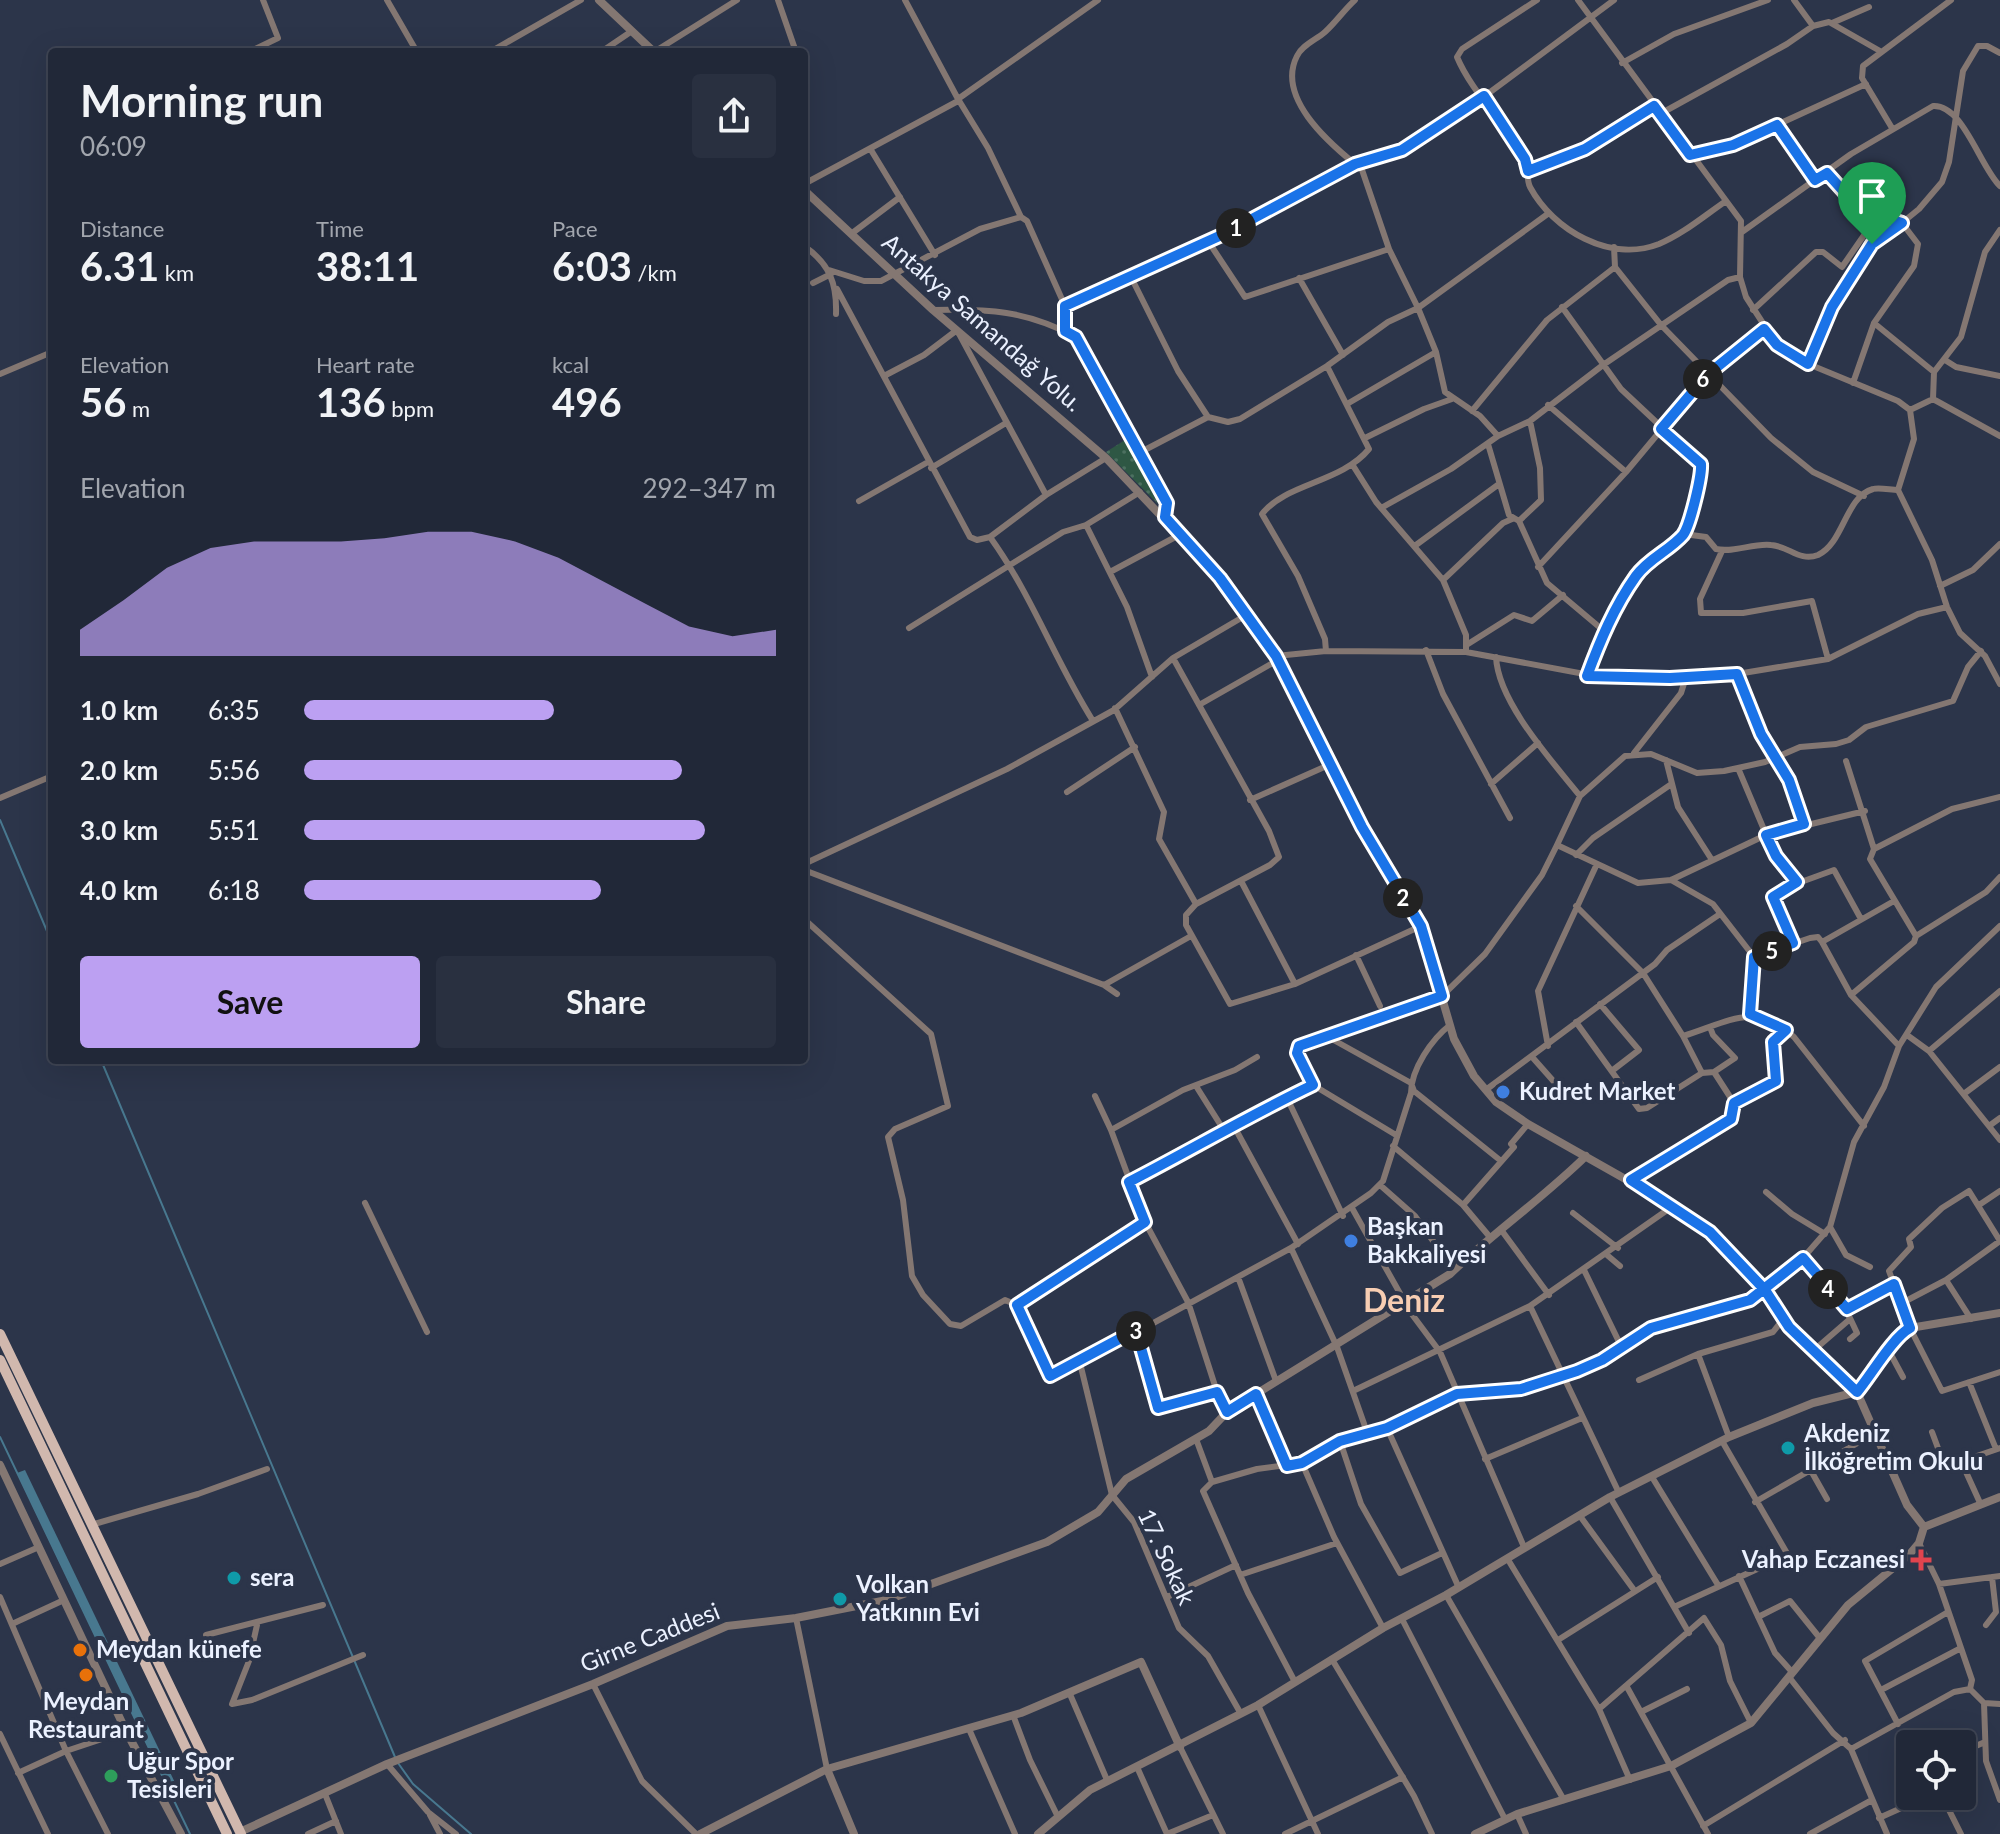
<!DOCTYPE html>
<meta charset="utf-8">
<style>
body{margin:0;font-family:Lato,sans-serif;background:#293040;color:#f1f3f6;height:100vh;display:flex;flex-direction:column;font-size:30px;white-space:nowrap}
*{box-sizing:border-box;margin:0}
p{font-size:26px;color:#a2a6ae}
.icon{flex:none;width:44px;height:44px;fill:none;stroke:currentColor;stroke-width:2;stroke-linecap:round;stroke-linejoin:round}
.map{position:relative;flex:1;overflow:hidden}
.sheet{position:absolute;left:48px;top:48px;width:760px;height:1016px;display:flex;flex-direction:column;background:#212838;border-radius:8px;box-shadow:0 8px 32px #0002,0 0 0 2px #3e4453}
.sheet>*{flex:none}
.fabs{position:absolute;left:1896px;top:1730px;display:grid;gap:16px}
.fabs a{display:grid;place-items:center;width:80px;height:80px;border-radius:8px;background:#212838;box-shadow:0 8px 32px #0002,0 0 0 2px #3e4453;font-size:40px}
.pin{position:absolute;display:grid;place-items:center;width:68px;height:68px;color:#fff;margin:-82px -34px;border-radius:50% 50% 50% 0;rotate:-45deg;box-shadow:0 0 8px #0007}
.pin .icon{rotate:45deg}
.km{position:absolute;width:40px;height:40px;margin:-20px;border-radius:50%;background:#222;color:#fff;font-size:22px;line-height:40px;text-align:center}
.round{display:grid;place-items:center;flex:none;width:84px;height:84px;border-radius:8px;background:#293040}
.overview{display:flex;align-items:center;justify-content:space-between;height:136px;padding:0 32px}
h1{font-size:44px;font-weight:700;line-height:60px}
.figures{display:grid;grid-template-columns:repeat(3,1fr);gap:12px;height:136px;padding:8px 32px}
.figures div{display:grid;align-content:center}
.figures b{font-size:40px;font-weight:700}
.figures small{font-size:22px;font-weight:400}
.figures p{font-size:22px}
.chart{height:224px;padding:16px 32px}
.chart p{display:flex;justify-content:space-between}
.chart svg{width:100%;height:144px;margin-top:8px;fill:#bca0f2;opacity:.7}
.primary-button{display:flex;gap:16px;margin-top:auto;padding:16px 32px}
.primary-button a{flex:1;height:92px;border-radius:8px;background:#bca0f2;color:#111;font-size:32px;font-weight:700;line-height:92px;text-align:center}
.primary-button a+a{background:#293040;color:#f1f3f6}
ul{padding:0 32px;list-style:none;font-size:26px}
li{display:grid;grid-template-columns:128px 96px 1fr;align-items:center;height:60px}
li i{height:20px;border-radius:10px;background:#bca0f2}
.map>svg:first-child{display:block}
.park{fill:url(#park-dots)}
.water{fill:#48788f}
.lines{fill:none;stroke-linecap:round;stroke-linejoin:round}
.stream{stroke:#48788f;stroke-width:2}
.minor{stroke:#847772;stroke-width:6}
.tertiary{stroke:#847772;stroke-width:8}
.primary{stroke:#d1b8ae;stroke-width:10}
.route-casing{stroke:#fff;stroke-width:16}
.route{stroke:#1a73e8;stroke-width:10}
.shop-dot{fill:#3f7fe0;stroke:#2c354a;stroke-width:3}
.culture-dot{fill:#0f9aa8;stroke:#2c354a;stroke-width:3}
.health-dot{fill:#e0444e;stroke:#2c354a;stroke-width:3}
.food-dot{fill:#e8710a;stroke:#2c354a;stroke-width:3}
.leisure-dot{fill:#2e9e5b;stroke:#2c354a;stroke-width:3}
.labels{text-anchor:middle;stroke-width:8;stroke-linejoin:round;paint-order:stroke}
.street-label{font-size:24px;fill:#ebf1ff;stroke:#2c354a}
.poi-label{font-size:24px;font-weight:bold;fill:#ebf1ff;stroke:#2c354a;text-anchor:start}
.district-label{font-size:32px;font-weight:bold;fill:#f7cdb2;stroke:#2c354a}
</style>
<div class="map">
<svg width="2000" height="1834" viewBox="0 0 2000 1834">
<defs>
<pattern id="park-dots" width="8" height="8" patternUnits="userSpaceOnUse" patternTransform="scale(2)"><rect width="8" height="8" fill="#2e5744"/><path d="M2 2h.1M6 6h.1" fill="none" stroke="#4c7060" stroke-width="1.8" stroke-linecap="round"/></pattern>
</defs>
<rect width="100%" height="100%" fill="#2c354a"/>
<!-- park -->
<path class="park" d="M1125 440 1158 504 1106 452Z"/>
<!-- water -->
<path class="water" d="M25 1470 178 1789 170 1793 17 1473Z"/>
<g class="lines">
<!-- stream -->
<path class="stream" d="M0 820 52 943
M101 1060 395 1757
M0 1437 190 1834
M398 1763 413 1784 471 1834"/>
<!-- minor -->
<path class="minor" d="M387 0 417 52
M778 0 796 52
M905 0 958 99 988 148 1021 217 1027 221 1065 306V331
M1537 0 1462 49 1457 57C1471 91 1506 125 1525 158 1531 169 1525 177 1530 187 1553 230 1610 263 1659 244 1683 234 1704 216 1726 201
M1578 0 1741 221 1740 277 1746 297 1777 345 1801 361 1898 401 1910 410 1933 399 1934 372 1961 337 1985 252 2000 230
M1794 0 1813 26
M1832 23 1869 7
M249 52 278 38 263 0
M490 52 581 0
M601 52 632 31
M654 52 737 0
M1622 63 1674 34 1768 0
M958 99 1098 0
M1660 114 1787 44 1813 26 1829 22 1880 51
M1777 125 1815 180
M1892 128 1862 78 1863 66 1951 0
M871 150 935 255
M1690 155 1733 145 1866 84
M1355 164C1328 142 1276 97 1297 56 1302 45 1316 40 1325 32 1336 22 1344 10 1355 0
M1528 171 1585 149 1654 106
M1827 173 1873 224
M804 184 958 101
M1742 232 1851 154 1933 106C1963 104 1980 167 2000 186
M851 234 900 197
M1208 241 1245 297 1389 249
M804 246C830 264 837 284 836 314
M1614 247 1615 267 1661 325 1771 438 1813 472 1864 496
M829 270 864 281H881L980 229 1021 217
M1131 277 1178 371 1208 417
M1299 278 1343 355
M813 283 831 274
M837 289 970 537 977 540 990 537C1032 595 1055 661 1093 721
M1065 306 1226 233 1355 164 1402 150 1462 113 1614 0
M1562 307 1621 389 1701 464C1702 476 1690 526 1683 535 1669 551 1649 558 1636 576 1614 606 1600 641 1587 676
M933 310C989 309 1025 310 1076 337L1167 503 1165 517
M1753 310 1816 252H1823L1842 267 1869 228 1879 222 1889 219 1902 223 1918 244 1914 266 1874 323 1853 383
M1874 323 1934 372
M1945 360 1956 367 2000 376
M1808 364 1832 307 1865 253 1919 209 1942 182 1949 162 1963 71 1978 46H1987L2000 53
M0 374 52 352
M884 376 924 355 957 330 1046 495
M1933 399 2000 436
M1347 404 1436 352
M1548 405 1626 472
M1472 411 1547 320 1615 267
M1498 436 1480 416 1445 392 1436 352 1418 308 1549 213
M1365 438 1424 409 1452 399
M1488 444 1509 515 1519 521 1547 583 1604 631
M1137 454 1208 417 1228 422 1240 419 1327 366 1388 322 1418 308 1389 249 1360 164
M1352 464 1376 502 1443 580 1466 635V652
M931 468 1006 423
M1898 490 1932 560 1947 607 1960 633 1985 656 2000 684
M859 501 928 462
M1381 508 1451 469 1498 436 1530 421 1603 365 1728 280 1740 277
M1519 521 1541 500 1540 468 1530 421
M1086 525 1127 607 1152 677
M1684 534 1706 537 1716 549C1735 553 1752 543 1771 545 1789 546 1799 562 1818 555 1844 543 1845 497 1873 489 1879 487 1891 490 1898 490L1914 439 1910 410
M990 537 1046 495 1106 458
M1416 545 1499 484
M1722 551 1700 599 1701 613H1743L1812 601 1828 659
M1538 567 1626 472 1707 375 1764 329
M1110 572 1181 534
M1443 580 1503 523 1512 519
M1940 586 1973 570 2000 544
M909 628 1063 532 1086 525 1140 492
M1468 644 1514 615 1532 621 1563 595
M1426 650 1443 694 1510 818
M1326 651 1325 639 1298 576 1262 514C1286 483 1341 483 1369 449L1327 366
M1276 656 1326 651 1466 652 1606 678 1737 674 1828 659 1918 614 1947 607
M1496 657C1498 702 1552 761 1580 796
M1173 658 1269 831 1279 857 1270 865 1196 904
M1737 674 1761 734 1789 780 1804 824
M1199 705 1278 660
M1115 708 1164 812 1159 839 1196 904 1186 915V925L1230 1004 1295 984 1421 926
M1634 753 1681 693 1686 677
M1666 760 1678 807 1712 860
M1846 761 1874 849 1870 859 1916 936
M1738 768 1773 851 1794 881 1801 882 1834 870 1861 919
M1491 784 1538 743
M1067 792 1135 747
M0 798 52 776
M1250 800 1331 764
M1865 811 1766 835 1671 880 1638 883 1557 845 1580 796 1625 756 1651 754 1697 773 1724 771 1765 762 1800 747 1836 744 1849 740 1866 727 1953 701 1968 667 1981 651
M1874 849 1952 809 2000 797
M1576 855 1593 838 1670 785
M804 864 1007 769 1114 710 1173 658 1248 614
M804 870 1104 985 1191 936
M1671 880 1713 904 1754 957 1810 938 1818 937 1822 942 1894 901
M1241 881 1295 984
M1576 906 1643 973 1683 1036C1729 1022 1753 1001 1794 1037L1864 1126
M804 919 931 1034 948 1106 895 1129 888 1137 903 1200 912 1276 923 1295 950 1324 961 1326 1005 1300 1017 1305 1145 1222 1188 1302 1217 1392 1227 1412
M1822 942 1851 995 1899 1046
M1793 943 1773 897 1797 882
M1356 955 1380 1006
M1104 985 1117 994
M1851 995 1914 942 1916 936 1986 892 2000 877
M1600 1004 1639 1050 1613 1070
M1750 1014 1754 957
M1576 1022 1639 1109 1647 1108 1702 1073
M1710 1027 1713 1035 1735 1058 1714 1072
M1907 1035 1929 1051 2000 1140
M1683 1036 1702 1073 1714 1072 1734 1103
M1330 1038 1411 1083 1414 1091 1501 1161
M1548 1046 1538 991 1596 866
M1929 1051 2000 991
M1533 1058 1556 1084 1576 1098
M1313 1085 1297 1053 1299 1046 1442 996 1485 954 1542 875 1557 845
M1313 1085 1396 1135
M1196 1086 1225 1132
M1487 1089 1655 964 1667 950 1720 914
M1965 1093 2000 1067
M1095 1096 1111 1130 1145 1222
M1287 1098 1343 1216
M1989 1126 2000 1118
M1235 1128 1273 1103 1313 1085
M1111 1130 1183 1090 1235 1070 1257 1057
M1393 1146 1463 1205 1489 1236
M1631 1180 1731 1119 1734 1103 1773 1085 1776 1060 1773 1042 1786 1030
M1129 1182 1235 1128 1298 1244
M1380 1185 1415 1216 1454 1270
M1766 1192 1792 1214 1825 1234
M365 1203 427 1332
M1463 1205 1514 1147 1511 1144 1528 1124
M1979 1205 2000 1191
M1352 1208 1411 1313 1440 1352 1524 1547
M1573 1213 1618 1248
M1830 1227 1846 1255 1870 1267
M1502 1231 1549 1295
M2000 1241 1969 1191 1942 1208 1909 1239 1911 1247 1889 1271 1910 1328 1942 1391 2000 1372
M1291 1248 1337 1347 1368 1435
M1607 1255 1620 1266
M1803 1258 1847 1309 1894 1284
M1584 1270 1621 1346
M1238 1277 1276 1381
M1946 1280 1971 1319
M1902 1303 1946 1280 2000 1241
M1017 1305 1050 1376 1080 1363
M1530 1306 1619 1493
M1849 1316 1857 1333 1850 1339
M1136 1330 1158 1408 1217 1392
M1813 1351 1850 1319
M1889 1351 1903 1377
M1639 1380 1698 1354
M1969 1382 1996 1449
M1353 1391 1530 1306 1673 1206
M1256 1394 1287 1466
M1387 1428 1459 1588
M1932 1432 1945 1467 2000 1448
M1729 1437 1698 1354 1773 1332 1784 1318
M1196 1439 1212 1482 1203 1491 1248 1593 1295 1682
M1340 1441 1361 1504 1400 1573 1442 1553
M1485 1459 1582 1418
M1961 1461 1981 1505
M1302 1463 1334 1537 1383 1628
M1810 1469 1827 1499
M1652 1477 1718 1585
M1212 1482 1257 1469 1302 1463 1340 1441 1387 1428 1457 1394 1521 1389 1577 1371 1602 1360 1651 1328 1750 1300 1765 1290 1803 1258 1830 1227 1854 1142 1884 1087 1899 1046 1936 987 2000 926
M1610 1497 1689 1633
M1755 1502 1875 1433
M1580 1516 1634 1590
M91 1525 198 1494 267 1469
M1919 1543 1939 1584 1972 1680 1970 1689 1984 1703 1986 1761 2000 1800
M1507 1558 1599 1709 1630 1780
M0 1564 39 1547
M1240 1575 1337 1543
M1739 1576 1775 1653 1792 1672
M1939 1584 2000 1576
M1446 1595 1564 1800
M0 1597 66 1751 108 1834
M1167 1597 1236 1565
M1674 1607 1788 1555 1722 1441
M1758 1617 1790 1601 1819 1637
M796 1618 827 1769
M1402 1619 1505 1819
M12 1624 64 1600
M1986 1625 1996 1612 1992 1577
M206 1635 323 1605
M1558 1640 1658 1577
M1333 1661 1414 1796 1432 1834
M1789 1677 1833 1733 1851 1749 1887 1834
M593 1684 642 1781 696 1834
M1627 1687 1708 1834
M1881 1690 1961 1648
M1069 1692 1107 1780
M1984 1703 2000 1704
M232 1704 252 1700 363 1655
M232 1704 249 1661 257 1625
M1258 1705 1318 1834
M1599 1709 1704 1618 1721 1645 1730 1681 1751 1723
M1641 1712 1687 1689
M1241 1714 1208 1656 1179 1628 1134 1522 1112 1495 1080 1363 1291 1248 1371 1193 1383 1181 1411 1093C1411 1069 1432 1039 1450 1025
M1013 1715 1030 1760 1058 1817
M1898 1724 1865 1661 1948 1612
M969 1729 1015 1834
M0 1734 48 1834
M1180 1747 1223 1834
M1851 1749 1954 1692 1970 1689
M1962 1752 1985 1742
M387 1764 428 1812 456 1834
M1137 1767 1167 1834 1213 1815
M18 1773 66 1751 126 1731
M325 1794 341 1834
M1942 1796 1961 1834
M1517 1814 1526 1834
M430 1815 440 1834
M1879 1818 1928 1796
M1703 1826 1845 1740
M308 1834 336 1821
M1285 1834 1403 1777
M1810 1834 1872 1800"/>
<!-- tertiary -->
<path class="tertiary" d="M599 0 654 52
M804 190 933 310 1106 458 1220 578 1276 656 1362 827 1421 926 1454 1039 1474 1076 1496 1102 1528 1124 1673 1206 1710 1232 1741 1261 1789 1327 1857 1392 1907 1505 1924 1527
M0 1465 126 1731 181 1834
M1924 1527 2000 1497
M827 1769 854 1834
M240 1832 387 1764 593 1684 727 1626 796 1618 887 1600 1047 1542 1098 1512 1126 1479 1209 1431 1227 1412 1450 1274C1493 1233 1542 1199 1586 1156
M700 1834 827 1769 1021 1713 1141 1662 1180 1747
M1038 1834 1090 1790 1258 1705 1383 1628 1446 1595 1610 1497 1729 1437 1813 1403 1857 1392 1882 1362 1897 1334 1910 1328 2000 1313
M1475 1834 1517 1814 1671 1766 1751 1723 1848 1605 1909 1555 1919 1543 1924 1527"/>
<!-- primary -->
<path class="primary" d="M0 1334 241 1834
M0 1360 227 1834"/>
</g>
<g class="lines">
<defs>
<path id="route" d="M1872 244 1902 223 1889 219 1873 224 1827 173 1815 180 1777 125 1733 145 1690 155 1654 106 1585 149 1528 171 1525 159 1484 96 1402 150 1355 164 1226 233 1065 306V331L1076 337 1167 503 1165 517 1220 578 1276 656 1362 827 1421 926 1442 996 1299 1046 1297 1053 1313 1085C1250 1115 1191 1150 1129 1182L1145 1222 1017 1305 1050 1376 1136 1330 1158 1408 1217 1392 1227 1412 1256 1394 1287 1466 1302 1463 1340 1441 1387 1428 1457 1394 1521 1389 1577 1371 1602 1360 1651 1328 1750 1300 1803 1258 1847 1309 1894 1284 1910 1328C1894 1336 1871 1375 1857 1392L1789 1327 1765 1290 1710 1232 1631 1180 1731 1119 1734 1103 1776 1081 1773 1042 1786 1030 1750 1014 1754 957 1793 943 1773 897 1797 882 1776 856 1766 835 1804 824 1789 780 1761 734 1737 674 1670 678 1587 676C1600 641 1614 607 1636 576 1649 558 1669 551 1683 535 1690 526 1702 476 1701 464L1661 429 1707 375 1764 329 1777 345 1808 364 1832 307 1872 244"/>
</defs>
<!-- route casing -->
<use href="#route" class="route-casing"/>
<!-- route -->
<use href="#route" class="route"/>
</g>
<!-- markers -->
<g class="shop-dot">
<circle cx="1503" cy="1092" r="8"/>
<circle cx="1351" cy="1241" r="8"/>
</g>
<g class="culture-dot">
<circle cx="1788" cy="1448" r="8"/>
<circle cx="234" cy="1578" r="8"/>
<circle cx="840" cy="1599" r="8"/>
</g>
<path class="health-dot" d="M1917 1548h8v8h8v8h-8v8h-8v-8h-8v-8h8z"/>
<g class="food-dot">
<circle cx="80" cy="1650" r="8"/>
<circle cx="86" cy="1675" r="8"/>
</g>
<circle class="leisure-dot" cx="111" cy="1776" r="8"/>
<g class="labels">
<!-- street labels -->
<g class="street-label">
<text transform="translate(982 323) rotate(41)" y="8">Antakya Samandağ Yolu.</text>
<text transform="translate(1166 1557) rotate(65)" y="8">17. Sokak</text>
<text transform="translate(650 1638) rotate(-22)" y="8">Girne Caddesi</text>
</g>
<!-- poi labels -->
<g class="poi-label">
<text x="1519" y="1100">Kudret Market</text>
<text x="1367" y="1235">Başkan<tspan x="1367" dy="28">Bakkaliyesi</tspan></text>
<text x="1804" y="1442">Akdeniz<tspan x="1804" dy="28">İlköğretim Okulu</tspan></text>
<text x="1905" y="1568" text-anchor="end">Vahap Eczanesi</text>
<text x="250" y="1586">sera</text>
<text x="856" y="1593">Volkan<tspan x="856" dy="28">Yatkının Evi</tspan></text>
<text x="96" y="1658">Meydan künefe</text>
<text x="86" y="1710" text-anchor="middle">Meydan<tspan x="86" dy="28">Restaurant</tspan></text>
<text x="127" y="1770">Uğur Spor<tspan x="127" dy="28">Tesisleri</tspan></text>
</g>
<!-- district labels -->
<g class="district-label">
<text x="1404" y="1312">Deniz</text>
</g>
</g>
</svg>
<div class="fabs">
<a><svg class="icon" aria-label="locate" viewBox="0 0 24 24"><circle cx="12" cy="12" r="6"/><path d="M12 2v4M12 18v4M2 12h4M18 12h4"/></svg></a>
</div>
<div class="pin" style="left:1872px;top:244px;background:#1e9e55"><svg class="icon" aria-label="arrive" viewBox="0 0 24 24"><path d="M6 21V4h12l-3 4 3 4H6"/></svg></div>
<b class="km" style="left:1236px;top:228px">1</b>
<b class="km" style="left:1403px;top:898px">2</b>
<b class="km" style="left:1136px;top:1331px">3</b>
<b class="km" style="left:1828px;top:1289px">4</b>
<b class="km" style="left:1772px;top:951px">5</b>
<b class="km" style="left:1703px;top:379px">6</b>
<section class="sheet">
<div class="overview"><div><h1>Morning run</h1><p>06:09</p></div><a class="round"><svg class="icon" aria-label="share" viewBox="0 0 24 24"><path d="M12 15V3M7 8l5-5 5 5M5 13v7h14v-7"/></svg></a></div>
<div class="figures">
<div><p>Distance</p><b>6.31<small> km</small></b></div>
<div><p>Time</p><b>38:11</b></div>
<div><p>Pace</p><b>6:03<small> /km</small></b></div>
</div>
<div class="figures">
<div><p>Elevation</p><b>56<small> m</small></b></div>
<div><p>Heart rate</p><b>136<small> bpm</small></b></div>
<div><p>kcal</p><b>496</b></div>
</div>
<div class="chart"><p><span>Elevation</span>292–347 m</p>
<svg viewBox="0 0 160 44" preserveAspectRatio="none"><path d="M0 44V36L10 27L20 17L30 11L40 9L50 9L60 9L70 8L80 6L90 6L100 9L110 14L120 21L130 28L140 35L150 38L160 36V44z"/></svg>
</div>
<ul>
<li><b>1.0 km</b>6:35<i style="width:53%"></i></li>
<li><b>2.0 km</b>5:56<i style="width:80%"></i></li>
<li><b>3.0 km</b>5:51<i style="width:85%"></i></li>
<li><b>4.0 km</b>6:18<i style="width:63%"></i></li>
</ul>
<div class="primary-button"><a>Save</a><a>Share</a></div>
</section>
</div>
